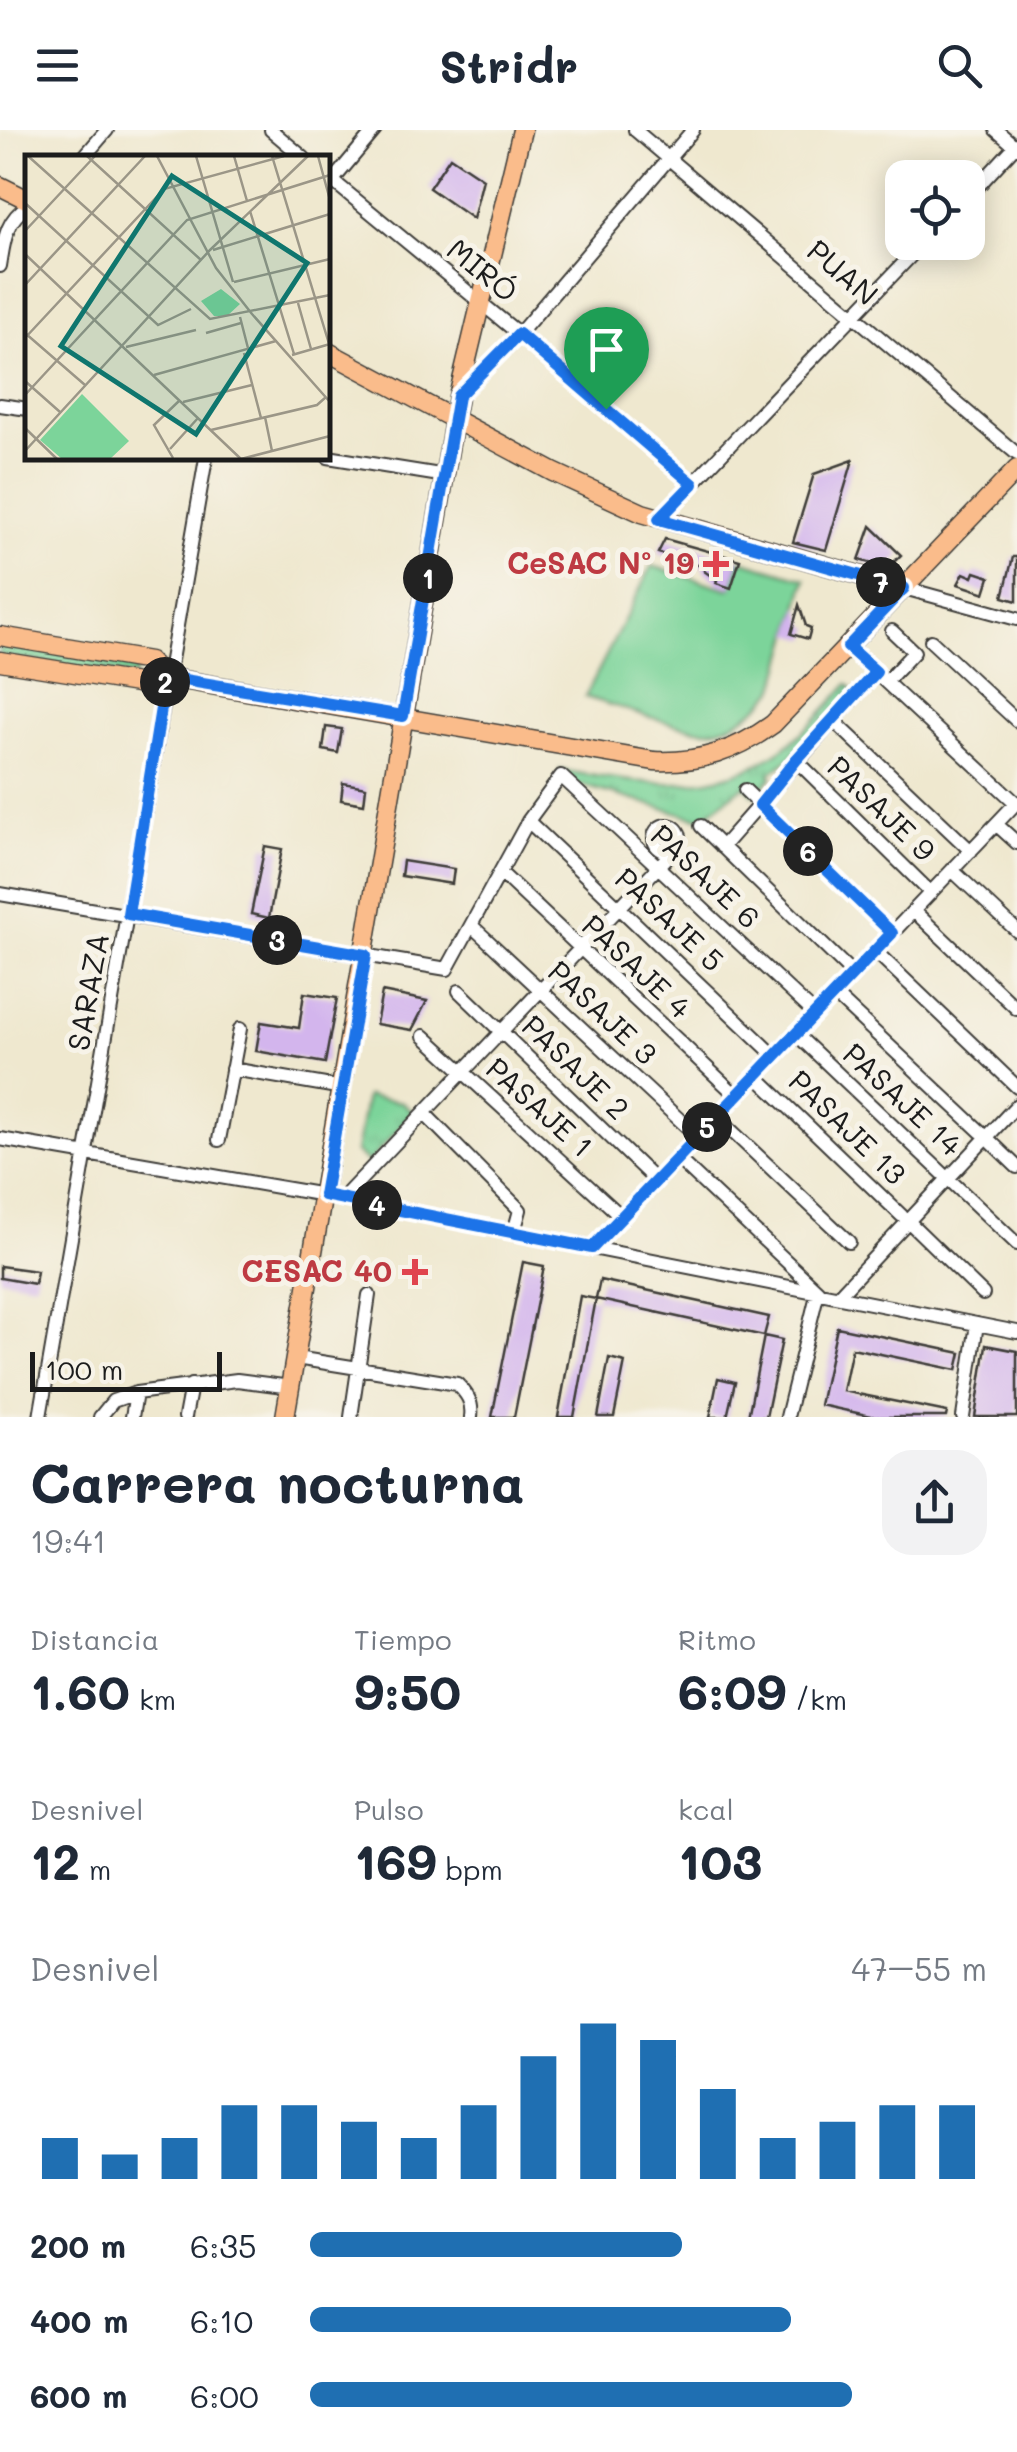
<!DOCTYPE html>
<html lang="es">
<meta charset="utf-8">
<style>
body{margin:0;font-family:Mali,sans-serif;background:#f2f2f3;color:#1f2937;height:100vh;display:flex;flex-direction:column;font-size:38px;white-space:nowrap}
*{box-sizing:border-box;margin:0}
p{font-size:32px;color:#747a83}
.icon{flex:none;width:55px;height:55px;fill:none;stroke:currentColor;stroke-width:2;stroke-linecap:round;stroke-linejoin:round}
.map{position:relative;height:1287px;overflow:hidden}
.sheet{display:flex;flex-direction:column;background:#fff;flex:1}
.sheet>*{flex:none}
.fabs{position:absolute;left:885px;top:30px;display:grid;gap:20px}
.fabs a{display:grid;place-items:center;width:100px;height:100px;border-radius:20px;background:#fff;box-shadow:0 5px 25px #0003;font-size:50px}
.scale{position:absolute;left:30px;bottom:25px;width:192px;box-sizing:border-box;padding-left:10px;border:5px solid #1c1c1c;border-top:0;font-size:28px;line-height:35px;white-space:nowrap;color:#1c1c1c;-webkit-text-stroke:8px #f7f3e8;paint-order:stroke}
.pin{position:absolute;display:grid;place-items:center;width:85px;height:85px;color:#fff;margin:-102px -42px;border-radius:50% 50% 50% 0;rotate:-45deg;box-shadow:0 0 10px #0007}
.pin .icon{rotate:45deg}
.km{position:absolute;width:50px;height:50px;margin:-25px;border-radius:50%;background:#222;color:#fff;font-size:28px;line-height:50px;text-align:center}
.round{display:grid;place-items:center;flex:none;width:105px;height:105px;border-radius:30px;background:#f2f2f3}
.overview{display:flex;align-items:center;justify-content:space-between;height:170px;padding:0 30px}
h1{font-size:55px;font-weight:700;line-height:75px}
.stats{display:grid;grid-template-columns:repeat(3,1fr);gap:15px;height:170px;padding:10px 30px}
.stats div{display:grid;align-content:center}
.stats b{font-size:50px;font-weight:700}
.stats small{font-size:28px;font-weight:400}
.stats p{font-size:28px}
.chart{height:280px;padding:20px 30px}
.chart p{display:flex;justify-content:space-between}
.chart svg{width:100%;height:180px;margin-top:10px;stroke:#1f6fb2;stroke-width:6}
ul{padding:0 30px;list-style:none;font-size:32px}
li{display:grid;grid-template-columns:160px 120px 1fr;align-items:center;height:75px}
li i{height:25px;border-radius:12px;background:#1f6fb2}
header{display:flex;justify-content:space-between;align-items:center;height:130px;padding:0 30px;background:#fff;font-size:45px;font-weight:700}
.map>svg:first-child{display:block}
.grass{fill:url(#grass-tufts);stroke:#4c785b;stroke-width:2.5}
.pitch{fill:#7cd49a;stroke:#4c785b;stroke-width:2.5}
.building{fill:#d3b5ed}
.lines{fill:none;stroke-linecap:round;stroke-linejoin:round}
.minor-casing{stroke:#3c3b37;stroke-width:16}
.major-casing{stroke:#3c3b37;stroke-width:21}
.minor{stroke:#fff;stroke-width:12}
.major{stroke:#fabc8b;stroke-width:18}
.route-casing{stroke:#fff;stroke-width:20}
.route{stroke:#1a73e8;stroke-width:12}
.health-dot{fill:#e0444e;stroke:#f7f3e8;stroke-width:4}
.labels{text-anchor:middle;stroke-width:10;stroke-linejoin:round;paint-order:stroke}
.street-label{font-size:30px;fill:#1c1c1c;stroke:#f7f3e8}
.health-label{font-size:30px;font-weight:bold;fill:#be3a42;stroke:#f7f3e8;text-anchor:end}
.inset-road{fill:none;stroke:#9b9687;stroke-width:2.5}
.view{fill:#0f766e;fill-opacity:0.15;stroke:#0f766e;stroke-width:5}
.inset-edge{fill:none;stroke:#1c1c1c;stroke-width:5}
</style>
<header><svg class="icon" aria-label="menu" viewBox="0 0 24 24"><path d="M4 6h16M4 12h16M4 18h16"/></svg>Stridr<svg class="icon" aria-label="search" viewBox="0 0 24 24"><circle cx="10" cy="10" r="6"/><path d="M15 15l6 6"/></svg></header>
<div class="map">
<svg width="1017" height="1287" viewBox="0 0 1017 1287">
<defs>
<pattern id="grass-tufts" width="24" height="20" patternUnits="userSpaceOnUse" patternTransform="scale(2.5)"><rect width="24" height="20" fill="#7cd49a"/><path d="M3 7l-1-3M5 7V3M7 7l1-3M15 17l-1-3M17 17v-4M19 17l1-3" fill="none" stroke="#6bb584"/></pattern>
</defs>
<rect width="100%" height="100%" fill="#f7f3e8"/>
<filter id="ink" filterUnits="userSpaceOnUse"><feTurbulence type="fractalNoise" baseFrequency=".01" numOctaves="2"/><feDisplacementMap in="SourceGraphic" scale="20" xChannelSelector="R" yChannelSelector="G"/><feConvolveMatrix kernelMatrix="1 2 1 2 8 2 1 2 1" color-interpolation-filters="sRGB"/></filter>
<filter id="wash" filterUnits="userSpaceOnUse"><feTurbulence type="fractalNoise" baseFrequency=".0048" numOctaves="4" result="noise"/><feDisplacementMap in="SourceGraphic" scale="40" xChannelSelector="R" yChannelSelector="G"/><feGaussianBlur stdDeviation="2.25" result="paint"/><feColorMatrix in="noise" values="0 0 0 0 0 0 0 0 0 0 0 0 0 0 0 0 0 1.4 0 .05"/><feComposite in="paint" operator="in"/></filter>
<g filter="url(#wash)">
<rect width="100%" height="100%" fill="#efe8cf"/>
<!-- grass -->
<path class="grass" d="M0 515 135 534 137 541 134 546 0 526Z
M848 554 853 560 790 628 770 643 772 647 754 665 744 656 701 689 581 655 577 657 562 647 560 640C637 653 714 669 782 619 807 601 827 577 848 554Z
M366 966 402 972 413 982 368 1033 356 1022Z"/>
<!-- pitch -->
<path class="pitch" d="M740 430 806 449 776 558C763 576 733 599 709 600 682 600 614 575 585 567L652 436 728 459 731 457Z"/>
<g id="blocks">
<!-- building -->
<path class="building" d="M450 27 483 49 473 89 429 58Z
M853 330 826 420 793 412 814 344Z
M871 396 901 425 893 433 879 436 859 430Z
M665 409 740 430 731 458 716 453 717 450 704 441 705 437 658 423Z
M1013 427H1017V471L1003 467Z
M975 442 990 447 985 463 958 454 964 443 973 447Z
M799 475 806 496 811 498 808 509 791 504Z
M326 597 342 599 338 623 323 620Z
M343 653 366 657 364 674 341 670Z
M265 716 282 719 269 788 251 784Z
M403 731 454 739 452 754 401 746Z
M382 862 427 871 412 900 376 894Z
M304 863 337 868 325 933 256 921 261 892 299 898Z
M523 1132 544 1136 514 1287H492Z
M0 1136 37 1141 35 1154 0 1148Z
M600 1150 769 1187 764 1206 596 1169Z
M580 1166 596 1169 574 1287H558Z
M837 1197 961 1223 957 1240 852 1218 843 1261 947 1282 946 1287H876L820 1275Z
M764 1206 782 1210 766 1287H748Z
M986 1215 1017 1221V1287H975Z
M609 1228 625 1232 614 1287H598Z
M718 1248 735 1252 727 1287H710Z"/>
</g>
</g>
<g filter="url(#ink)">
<use href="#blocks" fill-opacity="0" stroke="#3c3b37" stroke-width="2.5"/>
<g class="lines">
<defs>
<path id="minor" d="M271 0 304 28
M635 0 1017 324
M996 0 1017 18
M83 28 107 0
M328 47 519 204 693 354
M329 55 375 0
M968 67 1017 14
M0 136C4 112 5 90 28 76
M460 265 519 204 693 0
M0 275 28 279
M328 327 446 346
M659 389 924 112
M904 458 1017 489
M931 511 1017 591
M848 517 1016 673
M886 552 914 522 892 501
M833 590 971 721
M796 630 931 763
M745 660 892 803
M528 691 775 926
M996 694 1017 713
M654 708a13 13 0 1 1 26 0a13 13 0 1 1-26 0Z
M701 696 853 844
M722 717 875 543
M952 740 1017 801
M501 743 737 966
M0 764 447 839 528 691 561 646 815 884
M914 781 1017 879
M472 796 698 1007
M875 821 1017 957
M459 861 656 1051
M834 864 981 1002
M796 904 1017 1114
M424 906 622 1087
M232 939 343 958
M756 946 902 1086
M424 983 520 1080 514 1102
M717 987 849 1112
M986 1007 1017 1037
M0 1009 324 1065 1017 1202
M219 1010 240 899
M678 1029 818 1161 787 1287
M342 1069 678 716
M908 1091 983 1164
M592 1118 1017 672
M839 1165 1017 975
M296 1228 457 1254C467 1264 473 1272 471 1287
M40 1287 206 328
M100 1287 113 1271 136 1263 237 1250 291 1257
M132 1287 136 1263
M185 1287 191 1255
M351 1287 369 1165
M963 1287 977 1194"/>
<path id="major" d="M0 56 28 70
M328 222 553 342 642 383 904 458
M0 506 149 531 165 547
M0 531 143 554 165 547 654 631C700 633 736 621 773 594L1017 339
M285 1287 458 267 522 0"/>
</defs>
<!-- minor casing -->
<use href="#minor" class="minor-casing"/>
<!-- major casing -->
<use href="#major" class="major-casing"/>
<!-- minor -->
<use href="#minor" class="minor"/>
<!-- major -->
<use href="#major" class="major"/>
</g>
</g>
<g class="lines" filter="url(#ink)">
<defs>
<path id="route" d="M519 204 693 354 659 389 904 458 848 517 876 542 796 630 760 675 892 803 592 1118 324 1065 366 825 128 784 166 547 403 586 458 266Z"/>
</defs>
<!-- route casing -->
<use href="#route" class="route-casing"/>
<!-- route -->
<use href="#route" class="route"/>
</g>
<!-- markers -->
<g class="health-dot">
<path d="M711 419h10v10h10v10h-10v10h-10v-10h-10v-10h10z"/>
<path d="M410 1127h10v10h10v10h-10v10h-10v-10h-10v-10h10z"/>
</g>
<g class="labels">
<!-- street labels -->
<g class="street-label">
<text transform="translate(482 141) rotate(39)" y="10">MIRÓ</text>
<text transform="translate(842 143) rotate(41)" y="10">PUAN</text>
<text transform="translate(881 679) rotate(44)" y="10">PASAJE 9</text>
<text transform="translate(705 747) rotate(43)" y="10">PASAJE 6</text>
<text transform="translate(669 790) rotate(43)" y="10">PASAJE 5</text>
<text transform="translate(636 837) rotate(43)" y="10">PASAJE 4</text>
<text transform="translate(89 862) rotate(-80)" y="10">SARAZA</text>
<text transform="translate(602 883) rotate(43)" y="10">PASAJE 3</text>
<text transform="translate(575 938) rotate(44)" y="10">PASAJE 2</text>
<text transform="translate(902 970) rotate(43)" y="10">PASAJE 14</text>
<text transform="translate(539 978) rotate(42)" y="10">PASAJE 1</text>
<text transform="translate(847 998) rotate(44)" y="10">PASAJE 13</text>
</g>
<!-- health labels -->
<g class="health-label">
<text x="694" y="444">CeSAC Nº 19</text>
<text x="392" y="1152">CESAC 40</text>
</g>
</g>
<!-- overview -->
<g transform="translate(25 25)">
<rect width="305" height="305" fill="#efe8cf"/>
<path d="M196 134 215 149 202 161H189L176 146ZM57 239 104 286 85 304H37L15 285Z" fill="#7cd49a"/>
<path class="inset-road" d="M3 1 185 164 305 140M62 1 176 105M132 1 191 113 227 159M171 1 208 127M209 1 222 46M247 1 305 192M293 1 305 45M0 48 133 170 166 154M225 56 269 199M0 76 70 1M188 95 305 59M0 99 216 304M209 127 305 104M0 130 120 1M273 148 286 194M227 159 305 247M215 162 224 197M0 178 60 230M181 178 216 168M0 183 139 34 259 1M101 192 171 175M219 198 236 263M267 200 305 189M129 220 251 186M0 226 35 257M0 240 162 65 305 20M158 247 227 230M240 262 247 296M0 273 32 304M186 275 292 250 301 242M145 294 173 263M0 296 185 95 283 1M148 303 129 270 155 245M216 304 305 281"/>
<path class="view" d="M147 21 282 108 171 279 36 191Z"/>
<rect width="305" height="305" class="inset-edge"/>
</g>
</svg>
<div class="fabs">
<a><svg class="icon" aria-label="locate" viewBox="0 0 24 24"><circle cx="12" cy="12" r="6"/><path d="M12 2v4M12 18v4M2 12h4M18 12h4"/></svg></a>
</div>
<div class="scale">100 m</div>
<div class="pin" style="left:606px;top:279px;background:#1e9e55"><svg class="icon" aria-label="arrive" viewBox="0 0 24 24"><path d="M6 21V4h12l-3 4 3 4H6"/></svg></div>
<b class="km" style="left:428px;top:448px">1</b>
<b class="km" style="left:165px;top:552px">2</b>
<b class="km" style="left:277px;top:810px">3</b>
<b class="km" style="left:377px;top:1075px">4</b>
<b class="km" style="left:707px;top:997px">5</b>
<b class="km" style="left:808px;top:721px">6</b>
<b class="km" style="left:881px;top:452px">7</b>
</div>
<section class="sheet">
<div class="overview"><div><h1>Carrera nocturna</h1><p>19:41</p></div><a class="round"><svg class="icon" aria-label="share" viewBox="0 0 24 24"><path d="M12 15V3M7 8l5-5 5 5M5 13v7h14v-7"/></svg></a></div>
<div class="stats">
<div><p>Distancia</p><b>1.60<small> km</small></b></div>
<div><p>Tiempo</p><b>9:50</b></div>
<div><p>Ritmo</p><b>6:09<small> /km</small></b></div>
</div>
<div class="stats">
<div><p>Desnivel</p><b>12<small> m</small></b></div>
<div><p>Pulso</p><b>169<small> bpm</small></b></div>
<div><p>kcal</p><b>103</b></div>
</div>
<div class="chart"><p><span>Desnivel</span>47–55 m</p>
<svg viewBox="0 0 160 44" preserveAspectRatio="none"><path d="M5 44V34M15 44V38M25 44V34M35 44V26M45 44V26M55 44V30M65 44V34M75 44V26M85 44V14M95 44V6M105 44V10M115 44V22M125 44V34M135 44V30M145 44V26M155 44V26"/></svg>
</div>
<ul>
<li><b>200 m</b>6:35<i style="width:55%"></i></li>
<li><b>400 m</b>6:10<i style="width:71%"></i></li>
<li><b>600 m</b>6:00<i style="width:80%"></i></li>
</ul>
</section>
